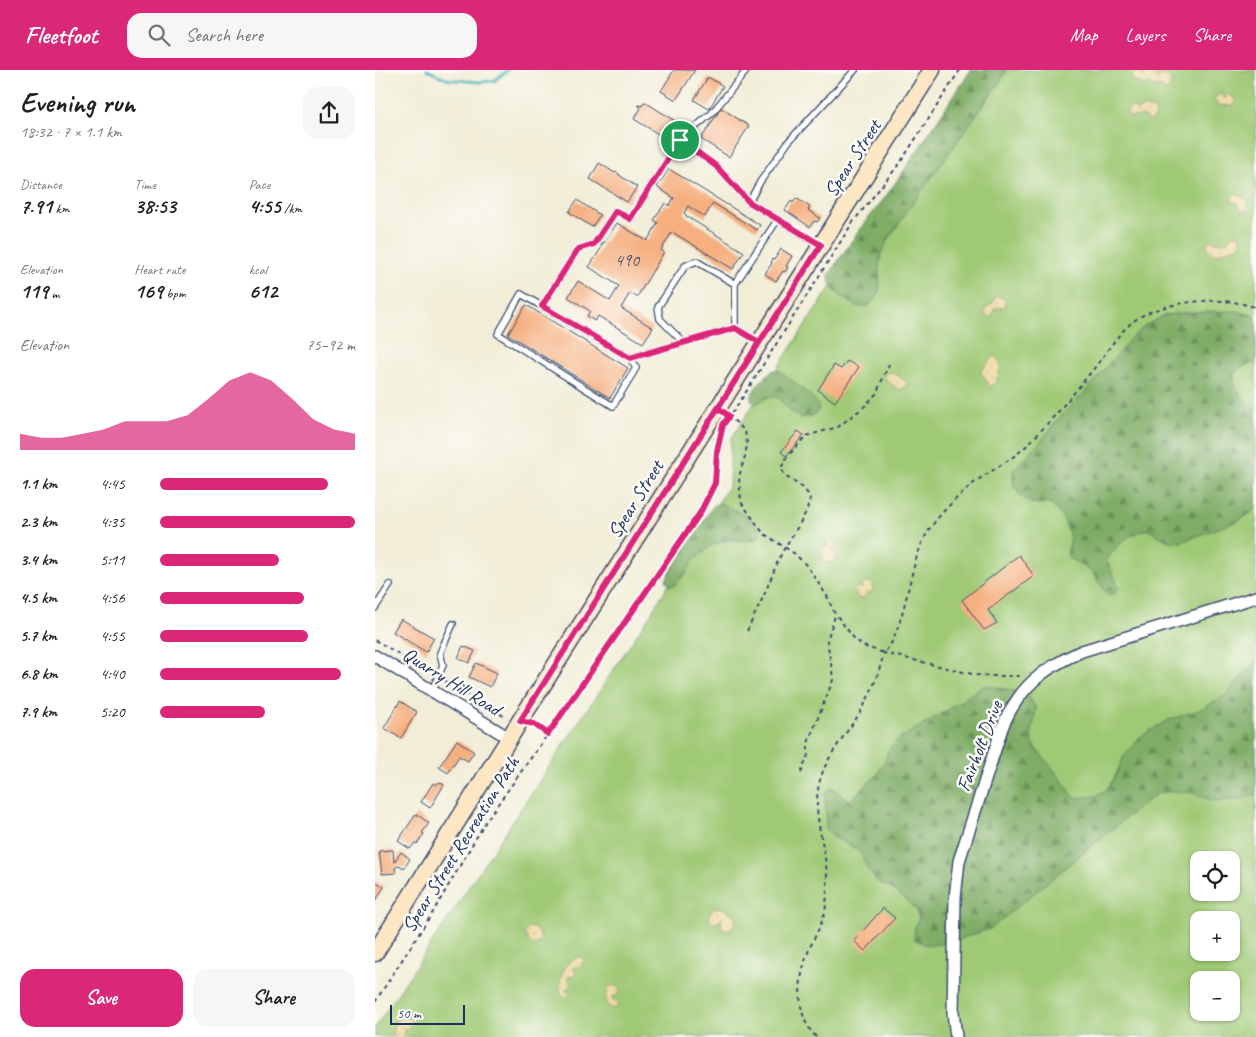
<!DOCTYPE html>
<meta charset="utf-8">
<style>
body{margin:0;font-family:Caveat,sans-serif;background:#f6f6f6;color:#202124;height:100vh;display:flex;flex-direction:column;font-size:19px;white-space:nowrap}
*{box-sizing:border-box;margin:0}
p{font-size:16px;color:#757577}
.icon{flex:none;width:28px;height:28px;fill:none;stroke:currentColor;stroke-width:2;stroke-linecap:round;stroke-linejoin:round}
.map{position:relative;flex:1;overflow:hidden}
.drawer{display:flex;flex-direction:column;background:#fff;width:375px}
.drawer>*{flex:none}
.buttons{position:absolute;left:815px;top:781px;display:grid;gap:10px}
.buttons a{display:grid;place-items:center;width:50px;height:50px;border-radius:10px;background:#fff;box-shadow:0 1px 4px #0004;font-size:25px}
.scale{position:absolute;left:15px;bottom:12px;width:75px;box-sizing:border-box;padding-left:5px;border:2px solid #1b2f5e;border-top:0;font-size:14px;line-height:18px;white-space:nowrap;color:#1b2f5e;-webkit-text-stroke:4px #fdfcf7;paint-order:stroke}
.pin{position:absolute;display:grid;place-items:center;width:42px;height:42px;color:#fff;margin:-21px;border:2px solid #fff;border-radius:50%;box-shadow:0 1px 5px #0007}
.round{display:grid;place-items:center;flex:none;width:52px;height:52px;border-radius:15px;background:#f6f6f6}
.summary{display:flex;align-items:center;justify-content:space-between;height:85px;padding:0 20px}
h1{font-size:28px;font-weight:700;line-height:38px}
.stats{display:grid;grid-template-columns:repeat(3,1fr);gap:8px;height:85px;padding:5px 20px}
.stats div{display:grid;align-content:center}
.stats b{font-size:21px;font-weight:700}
.stats small{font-size:14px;font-weight:400}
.stats p{font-size:14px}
.chart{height:140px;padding:10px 20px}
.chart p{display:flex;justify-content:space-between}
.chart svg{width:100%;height:90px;margin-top:5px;fill:#db2777;opacity:.7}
.primary-button{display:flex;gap:10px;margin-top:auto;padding:10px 20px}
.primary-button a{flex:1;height:58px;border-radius:15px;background:#db2777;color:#fff;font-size:20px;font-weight:700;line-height:58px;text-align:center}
.primary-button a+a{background:#f6f6f6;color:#202124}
ul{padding:0 20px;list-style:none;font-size:16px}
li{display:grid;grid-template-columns:80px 60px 1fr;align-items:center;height:38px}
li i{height:12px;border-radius:6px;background:#db2777}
header{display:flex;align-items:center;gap:30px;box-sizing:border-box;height:70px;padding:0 25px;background:#db2777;color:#fff}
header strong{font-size:24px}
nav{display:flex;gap:28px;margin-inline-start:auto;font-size:18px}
.search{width:350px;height:45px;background:#f6f6f6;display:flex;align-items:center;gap:12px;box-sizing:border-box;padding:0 18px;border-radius:15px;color:#757577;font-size:19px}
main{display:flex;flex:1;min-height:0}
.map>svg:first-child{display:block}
.grass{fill:#9fc975;stroke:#5d7c6a;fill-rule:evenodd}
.forest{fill:url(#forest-firs);stroke:#4d6e62}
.sand{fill:url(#sand-dots);stroke:#84847e}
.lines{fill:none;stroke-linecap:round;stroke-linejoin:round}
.stream{stroke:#3eadba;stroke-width:3}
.building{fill:#f6af7f}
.lane-casing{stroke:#3b4c70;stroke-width:8}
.street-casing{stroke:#3b4c70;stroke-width:14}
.secondary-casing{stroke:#3b4c70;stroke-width:19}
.path{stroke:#3b4c70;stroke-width:2;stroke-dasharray:4 4;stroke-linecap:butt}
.lane{stroke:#fff;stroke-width:5.5}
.street{stroke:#fff;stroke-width:11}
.secondary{stroke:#fce6c4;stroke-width:16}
.route-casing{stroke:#fff;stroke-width:10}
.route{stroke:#db2777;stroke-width:6}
.labels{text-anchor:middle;stroke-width:5;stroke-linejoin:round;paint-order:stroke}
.number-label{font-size:18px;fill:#524f66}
.street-label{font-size:20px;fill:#1b2f5e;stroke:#fdfcf7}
</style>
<header>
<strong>Fleetfoot</strong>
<div class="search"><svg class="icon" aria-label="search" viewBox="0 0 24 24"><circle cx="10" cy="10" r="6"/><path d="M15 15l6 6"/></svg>Search here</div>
<nav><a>Map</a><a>Layers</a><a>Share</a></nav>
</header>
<main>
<section class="drawer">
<div class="summary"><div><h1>Evening run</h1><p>18:32 · 7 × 1.1 km</p></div><a class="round"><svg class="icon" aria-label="share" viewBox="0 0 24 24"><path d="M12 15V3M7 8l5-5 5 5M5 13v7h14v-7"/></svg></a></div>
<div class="stats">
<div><p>Distance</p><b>7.91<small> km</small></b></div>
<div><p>Time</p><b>38:53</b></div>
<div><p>Pace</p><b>4:55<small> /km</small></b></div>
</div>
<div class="stats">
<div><p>Elevation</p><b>119<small> m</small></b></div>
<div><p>Heart rate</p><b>169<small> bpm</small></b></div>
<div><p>kcal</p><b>612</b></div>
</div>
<div class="chart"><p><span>Elevation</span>75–92 m</p>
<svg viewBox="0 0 160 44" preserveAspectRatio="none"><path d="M0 44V36L10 38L20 38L30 36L40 34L50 30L60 30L70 30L80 27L90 19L100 10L110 6L120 10L130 19L140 29L150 34L160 36V44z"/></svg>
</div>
<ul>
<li><b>1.1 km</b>4:45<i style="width:86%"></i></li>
<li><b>2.3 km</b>4:35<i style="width:100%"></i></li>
<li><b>3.4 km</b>5:11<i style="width:61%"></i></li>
<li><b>4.5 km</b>4:56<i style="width:74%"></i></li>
<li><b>5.7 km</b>4:55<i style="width:76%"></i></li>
<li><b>6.8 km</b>4:40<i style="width:93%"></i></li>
<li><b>7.9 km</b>5:20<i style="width:54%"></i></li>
</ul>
<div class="primary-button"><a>Save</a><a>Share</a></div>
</section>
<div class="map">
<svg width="881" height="967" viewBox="0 0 881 967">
<defs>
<pattern id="forest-firs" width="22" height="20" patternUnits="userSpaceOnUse" patternTransform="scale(1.25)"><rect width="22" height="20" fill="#7fad66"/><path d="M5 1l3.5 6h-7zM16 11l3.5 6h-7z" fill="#678d57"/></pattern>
<pattern id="sand-dots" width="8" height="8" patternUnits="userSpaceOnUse" patternTransform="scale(1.25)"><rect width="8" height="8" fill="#eeda9e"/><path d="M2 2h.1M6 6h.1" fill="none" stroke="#ccbb8a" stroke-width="1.8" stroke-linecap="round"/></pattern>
</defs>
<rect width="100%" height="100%" fill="#fdfcf7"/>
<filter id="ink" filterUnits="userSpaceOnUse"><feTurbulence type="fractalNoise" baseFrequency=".02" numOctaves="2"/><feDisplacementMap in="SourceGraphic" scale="10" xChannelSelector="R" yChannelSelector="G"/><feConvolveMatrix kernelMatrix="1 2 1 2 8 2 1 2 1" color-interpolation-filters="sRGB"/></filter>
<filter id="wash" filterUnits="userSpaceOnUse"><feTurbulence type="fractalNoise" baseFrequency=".0096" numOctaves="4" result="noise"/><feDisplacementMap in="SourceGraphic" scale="20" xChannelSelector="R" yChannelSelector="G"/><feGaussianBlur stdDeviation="1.12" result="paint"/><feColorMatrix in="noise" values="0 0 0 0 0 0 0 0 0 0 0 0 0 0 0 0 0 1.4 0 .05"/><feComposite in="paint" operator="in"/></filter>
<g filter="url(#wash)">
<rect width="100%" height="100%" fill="#f1edd7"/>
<!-- grass -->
<path class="grass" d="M610 0H881V967H0V958L275 545 354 415 356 369 495 157ZM824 790H856V822H824ZM824 850H856V882H824ZM824 910H856V942H824Z"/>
<!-- forest -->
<path class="forest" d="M596 0H631L627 9 529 146 513 170 506 183 504 200 505 218 501 229 494 236 483 237C471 229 452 221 454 204L487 156 509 129 532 96Z
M860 241 881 246V293C877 294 872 294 869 296 844 307 871 331 881 342V437L876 443 862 451 806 472 793 471 773 460C769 460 764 461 761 463 751 467 735 482 732 491L744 518 739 524 733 525C728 519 725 514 721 508 715 498 703 493 694 489L692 483 695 472 694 463 689 450 679 437 674 434 656 433 646 426 639 417 638 409V400L667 370 684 348 710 322 758 266 770 256 790 245 820 242Z
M399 300 405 301 431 322 441 331 444 340 437 346 426 348 417 343 403 327H393L381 334 376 330C376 319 390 306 399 300Z
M345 433C350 435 355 438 360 440 373 447 381 448 385 464L380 470 371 471 355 469 337 475 318 491 311 503 300 515 295 516 291 510 294 503 313 475 339 435Z
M881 591V725L861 730 839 731 818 723 799 721 784 723 774 729 615 859C597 864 572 876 553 875 549 874 543 871 539 869L540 857 544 848 541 840 530 829 517 819 503 812 493 800 486 783 478 777 458 767 451 758 450 724 456 717C464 722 466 727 475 730L503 704 510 690 513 680 524 669 566 644 610 615 651 623 661 638 656 667 661 679 676 696 700 728 721 726 732 719 740 707 749 686 765 667 793 650 824 640 850 626Z"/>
<!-- sand -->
<path class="sand" d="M769 0H778L781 9 787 5 792 6 796 11 794 19 791 21 784 16 780 17 775 14 770 16 767 15 765 12H760L757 8 758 4 761 1 766 2 767 6H770Z
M847 24 850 29 851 26 853 24 858 27 861 32 860 35 857 36 842 35 839 30 842 25Z
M759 37 762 41C768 36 773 38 780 40 782 46 780 48 775 51L772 50 769 46 755 47 751 43C753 38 755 38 759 37Z
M859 124C866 125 872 128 874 134L872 140 869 141 866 140 862 133 857 131 856 127Z
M859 164 865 165 866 168V173L863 177 840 184 837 183 832 177 833 172 835 170C840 172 849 174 854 169 856 168 857 165 859 164Z
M621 226 628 228 630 230V236L627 238 621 237C618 242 619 248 612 247L609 243 611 238 618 233Z
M620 286C628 294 626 297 623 306 621 312 621 313 615 316L612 313 610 307C607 306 606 304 606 301 611 296 615 289 620 286Z
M514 302 519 303 531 311 532 313 531 317 525 320 511 310 510 307Z
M454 470 457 471 462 475 461 478 457 482 461 484C462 489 459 492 455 493L450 492 447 488 448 485 445 481 447 478 453 476 451 472Z
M492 512H496L498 515 497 522 495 523 492 522 489 529 483 528 479 521 481 517 487 518 488 514Z
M341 837C348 837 356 842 361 848L360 854C356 858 352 861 347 859L346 857 347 851 346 849 343 853H337L335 851C333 845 336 840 341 837Z
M156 857C162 859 165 864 166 871L160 875C155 874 153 873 153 868L151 867 149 864 151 859Z
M203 887H208L209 891 205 896 198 898 201 903 199 906 192 907 196 913V915L190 920 195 925 193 927H189C179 915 189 892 203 887Z
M236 915 241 916 245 920V924L237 927 238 930 243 934 241 938 239 939 233 936C230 929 230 920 236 915Z
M28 947 34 948 37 950 36 954 32 959 29 960V965L28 967H18L17 964 20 951Z"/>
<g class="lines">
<!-- stream -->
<path class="stream" d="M52 0 71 9 104 12 119 11 133 0"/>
</g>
<g id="blocks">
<!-- building -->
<path class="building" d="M299 0H320L301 30 286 21Z
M333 7 348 16 334 39 319 30Z
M270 32 303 53 293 70 259 49 261 45V46L266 38 263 35 267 36 268 33Z
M346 38 374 56 354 87 326 69Z
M224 93 240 103 241 102 244 104V105L262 117 252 132 215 109Z
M294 99 385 155 382 160 338 133 330 147 313 136 309 143 311 145V146L369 182 358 199 297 162 286 180 289 182 262 227 255 223 246 238 278 258 268 273 223 246 220 251 212 246 215 241 193 227 203 211 235 231 244 216 214 197 227 177 226 176 228 172 229 173 242 153 272 171 283 153 279 150 290 133 294 136 299 128 282 117Z
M421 128 435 137 433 140 445 148 442 152 439 151 435 157 410 140 416 131 418 133Z
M202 130 225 145 217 157 194 142Z
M406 179 417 186 411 196 413 197 410 202 408 201 401 211 390 204 397 193 396 192 398 189 399 190Z
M151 235 253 298 235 328 133 264Z
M472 291 484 297 460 332 443 320 459 295 466 299Z
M423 361 429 365 411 386 406 382Z
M644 485 659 506 613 540 622 553 609 560 587 530Z
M26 549 59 568 51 582 18 562Z
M88 576 100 581 94 593 83 588Z
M101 593 122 603 115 617 94 607Z
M25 631 42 642 26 668 9 658Z
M82 670 99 682 93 691 84 686 73 703 64 697Z
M64 712 69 715 55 738 46 732 58 713 61 715Z
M41 744 54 753 47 763 49 764 42 774 40 773 35 779 23 771Z
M18 780 19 792 26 782 35 789 29 798 24 795 20 798 21 803 7 804 4 781Z
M0 811 9 817 1 830 0 829Z
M508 838 520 848 490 881 479 871Z"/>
</g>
</g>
<g filter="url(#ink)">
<use href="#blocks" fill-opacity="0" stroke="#3b4c70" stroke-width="1"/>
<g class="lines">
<defs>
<path id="lane" d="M305 70 337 43 372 0
M374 132 385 112 414 71 480 0
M167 236 203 179 219 174 241 141 255 149 305 70 341 96 374 132 445 175
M360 258V214L403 149
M309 273 285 249 283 237 310 196 321 191 360 214
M255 288 261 298 238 336 123 264 146 224 255 288 360 258 384 272
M0 538 15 515
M57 620 63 607 68 595 65 583 78 554"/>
<path id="street" d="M0 586 134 668
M581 967 578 942 580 828 584 791 627 658C643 618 668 598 707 581L881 527"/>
<path id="secondary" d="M0 883 145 651 557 0"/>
</defs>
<!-- lane casing -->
<use href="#lane" class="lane-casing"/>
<!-- street casing -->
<use href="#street" class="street-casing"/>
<!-- secondary casing -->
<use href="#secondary" class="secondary-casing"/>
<!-- path -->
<path class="path" d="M357 343 366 330 478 152 525 93 585 0
M353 345 370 361 372 374 370 386 364 407 366 432 388 463 420 484 432 496 452 526 459 542 478 567 488 576 509 583C513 578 517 573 519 567 534 533 535 490 554 460 565 443 584 425 599 413 617 399 638 390 654 373 678 349 700 322 721 296 734 279 745 260 763 248 786 233 836 227 863 233 869 234 875 236 881 237
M372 561 390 523 403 491 410 477 424 455 432 440 435 428 433 424 427 417 410 406 406 398 412 387 431 366 463 357 490 336 501 324 515 292
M0 570 57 604
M70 611 132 648
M159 654 173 664
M426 703 433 685V673L458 610 457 600 452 570 461 543
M0 932 58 842 111 751 173 664 325 443 340 413 342 381 347 357
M441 967C420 946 423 910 432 885 438 868 449 853 451 835 452 826 452 815 452 805 450 772 435 740 446 707 453 685 470 665 483 646 495 626 503 606 509 583L601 605 615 606H646"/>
<!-- lane -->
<use href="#lane" class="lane"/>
<!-- street -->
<use href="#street" class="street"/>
<!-- secondary -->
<use href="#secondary" class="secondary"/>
</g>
</g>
<g class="lines" filter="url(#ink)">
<defs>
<path id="route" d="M305 70 255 149 241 141 219 174 203 179 167 236 255 288 360 258 384 272 343 338 354 346 348 355 342 381 340 413 325 443 173 664 159 654 145 651 446 175 374 132 341 96 305 70"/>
</defs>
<!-- route casing -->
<use href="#route" class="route-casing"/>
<!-- route -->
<use href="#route" class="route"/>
</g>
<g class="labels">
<!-- number labels -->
<g class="number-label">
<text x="252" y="196">490</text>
</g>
<!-- street labels -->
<g class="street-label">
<text transform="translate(477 88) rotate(-57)" y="7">Spear Street</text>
<text transform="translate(260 429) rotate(-58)" y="7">Spear Street</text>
<text transform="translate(77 611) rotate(32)" y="7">Quarry Hill Road</text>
<text transform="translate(604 676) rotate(-69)" y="7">Fairholt Drive</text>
<text transform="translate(85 774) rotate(-58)" y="7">Spear Street Recreation Path</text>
</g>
</g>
</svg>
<div class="buttons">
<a><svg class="icon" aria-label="locate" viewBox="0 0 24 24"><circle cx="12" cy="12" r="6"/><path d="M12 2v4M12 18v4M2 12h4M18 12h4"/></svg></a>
<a>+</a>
<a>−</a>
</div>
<div class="scale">50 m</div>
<div class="pin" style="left:305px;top:70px;background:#1e9e55"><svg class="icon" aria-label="arrive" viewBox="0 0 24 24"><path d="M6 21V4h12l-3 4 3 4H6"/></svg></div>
</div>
</main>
